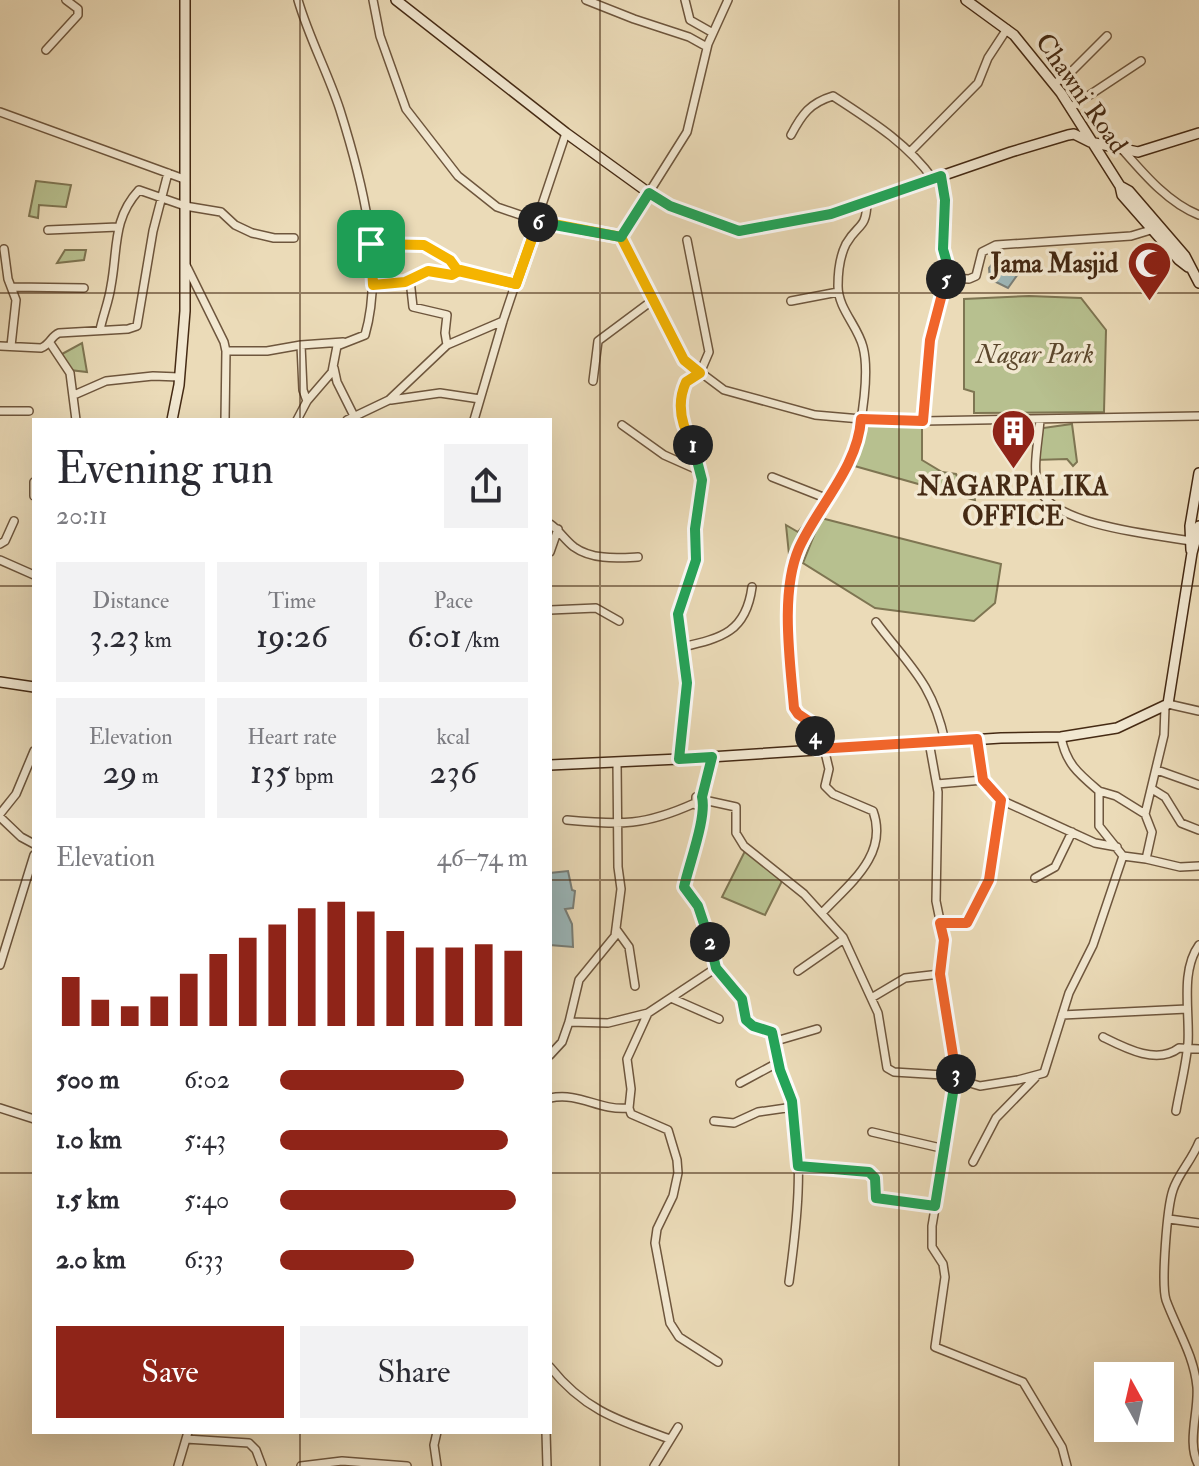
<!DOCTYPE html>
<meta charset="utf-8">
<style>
body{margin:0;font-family:"IM FELL Double Pica",serif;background:#f2f2f3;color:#2b2b33;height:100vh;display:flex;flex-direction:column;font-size:30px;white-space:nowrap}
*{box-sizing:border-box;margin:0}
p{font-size:26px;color:#7c7c81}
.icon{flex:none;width:44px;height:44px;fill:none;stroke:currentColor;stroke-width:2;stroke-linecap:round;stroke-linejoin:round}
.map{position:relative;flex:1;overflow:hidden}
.sheet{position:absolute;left:32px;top:418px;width:520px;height:1016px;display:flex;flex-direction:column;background:#fff;border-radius:0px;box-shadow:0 8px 32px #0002}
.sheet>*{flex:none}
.needle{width:52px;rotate:352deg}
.fabs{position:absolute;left:1094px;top:1362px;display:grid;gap:16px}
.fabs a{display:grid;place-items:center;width:80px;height:80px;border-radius:0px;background:#fff;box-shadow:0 8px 32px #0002;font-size:40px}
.pin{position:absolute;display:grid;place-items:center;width:68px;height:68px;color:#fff;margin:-34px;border-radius:16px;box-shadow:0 4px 12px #0006}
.km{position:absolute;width:40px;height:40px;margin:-20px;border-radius:50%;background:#222;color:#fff;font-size:22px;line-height:40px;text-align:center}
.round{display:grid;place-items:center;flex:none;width:84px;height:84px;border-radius:0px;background:#f2f2f3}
.head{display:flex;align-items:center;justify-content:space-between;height:136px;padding:0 24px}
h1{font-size:44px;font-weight:600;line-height:60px}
.metrics{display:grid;grid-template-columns:repeat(3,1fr);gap:12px;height:136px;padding:8px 24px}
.metrics div{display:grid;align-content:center;border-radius:0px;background:#f2f2f3;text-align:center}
.metrics b{font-size:34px;font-weight:600}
.metrics small{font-size:22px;font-weight:400}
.metrics p{font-size:22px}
.chart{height:224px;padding:16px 24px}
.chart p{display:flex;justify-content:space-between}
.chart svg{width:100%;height:144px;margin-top:8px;stroke:#8f2418;stroke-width:6}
.primary-button{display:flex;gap:16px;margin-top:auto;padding:16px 24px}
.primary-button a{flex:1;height:92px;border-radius:0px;background:#8f2418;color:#fff;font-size:32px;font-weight:600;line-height:92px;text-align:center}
.primary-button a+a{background:#f2f2f3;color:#2b2b33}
ul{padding:0 24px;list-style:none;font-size:26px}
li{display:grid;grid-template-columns:128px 96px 1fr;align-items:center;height:60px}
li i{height:20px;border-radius:10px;background:#8f2418}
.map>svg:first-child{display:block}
.green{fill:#b7c08f;stroke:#7e7552;stroke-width:2}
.water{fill:#9db8ba;stroke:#7a7f78;stroke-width:2}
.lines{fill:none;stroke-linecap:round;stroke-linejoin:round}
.street-casing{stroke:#6e563d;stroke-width:10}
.secondary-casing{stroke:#452a14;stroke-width:12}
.street{stroke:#f2e8d1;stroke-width:7}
.secondary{stroke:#f2e8d1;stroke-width:9}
.split-1-casing{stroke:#fff;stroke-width:16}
.split-2-casing{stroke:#fff;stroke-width:16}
.split-3-casing{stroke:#fff;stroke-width:16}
.split-4-casing{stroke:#fff;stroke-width:16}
.split-5-casing{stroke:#fff;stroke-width:16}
.split-6-casing{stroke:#fff;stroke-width:16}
.split-7-casing{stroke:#fff;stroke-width:16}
.split-1{stroke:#f5b400;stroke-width:10}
.split-2{stroke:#22a559;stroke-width:10}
.split-3{stroke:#22a559;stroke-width:10}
.split-4{stroke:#f0652b;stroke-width:10}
.split-5{stroke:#f0652b;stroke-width:10}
.split-6{stroke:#22a559;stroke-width:10}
.split-7{stroke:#f5b400;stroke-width:10}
.grid{fill:none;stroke:#452a14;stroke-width:2;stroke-opacity:0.55}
.labels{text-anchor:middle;stroke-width:7;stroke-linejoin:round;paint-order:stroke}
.street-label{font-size:26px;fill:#452a14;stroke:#f2e8d1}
.poi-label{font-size:26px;font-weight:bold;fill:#452a14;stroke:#f2e8d1;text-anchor:end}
.park-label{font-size:26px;font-style:italic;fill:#5c482d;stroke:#f2e8d1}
</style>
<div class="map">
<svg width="1199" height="1466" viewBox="0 0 1199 1466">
<rect width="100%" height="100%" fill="#ebdbb8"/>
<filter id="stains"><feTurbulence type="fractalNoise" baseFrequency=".0025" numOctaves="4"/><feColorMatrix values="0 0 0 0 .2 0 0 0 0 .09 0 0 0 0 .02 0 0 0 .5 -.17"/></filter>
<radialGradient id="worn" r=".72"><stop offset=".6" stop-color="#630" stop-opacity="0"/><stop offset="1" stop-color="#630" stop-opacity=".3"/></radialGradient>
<!-- green -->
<path class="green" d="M36 181 71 185 66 207 39 205 38 218 29 216Z
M65 250H86L84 260 57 263Z
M1029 296 1081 298 1106 330 1104 412 974 413V392L964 389V299Z
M82 343 87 372 70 370 62 354Z
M862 424 922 427V460L942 472 956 474 961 486 973 488 975 500 851 465Z
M1072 424 1077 462 1073 466 1067 459 1035 460 1036 429Z
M821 518 1001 564 995 603 974 621 875 608 803 563Z
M786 525 798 532 804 525 814 528 791 574Z
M745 851 782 881 765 915 722 897Z"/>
<!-- water -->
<path class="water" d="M997 258 1011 260 1017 265 1018 274 1008 288 990 279 989 268Z
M568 871 572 890 575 891 573 908 565 909 572 924 573 947 550 945V873Z"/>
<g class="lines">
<defs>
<path id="street" d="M373 0 380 36 406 109 458 176 497 207 538 221 621 237
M586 0 634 19 689 37 707 47
M685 0 690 20 713 33
M728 0 708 44 687 132 621 237 684 360 724 390 815 415 861 419 923 421 1199 416
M46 50 78 15V9L66 0
M1054 84 1072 71 1107 36
M1070 108 1141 61
M0 112 184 179
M791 135C802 114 810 103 833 96 871 121 906 142 933 179
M1122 149C1143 173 1168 203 1199 215
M911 151 978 83 988 58 1007 29
M48 230 118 227
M371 244C404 244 437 241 458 271
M4 249 8 279 16 300 11 346
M187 267 224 342 226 351 225 420
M947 278 969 279 976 276 982 252 996 245 1131 236 1154 229
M410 280 413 307 447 315 445 333 447 345
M373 285 405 282 425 271 449 275 461 270 516 284
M13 287 84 288
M791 301 838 292
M100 330C103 315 109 301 111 286 118 250 112 219 139 190L185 206 221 212 235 225 252 233 274 238H294
M50 343 70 373 76 420
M301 345 303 390 307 401
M0 346 41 348C50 345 51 336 59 333L128 329 137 326 153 231 168 173
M226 351H267L301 345 343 342
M334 368 337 382 355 418
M593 381 598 341 653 300
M74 395 106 381 153 376 179 377
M391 400 440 393 480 399
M0 411H29
M1040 419C1039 439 1032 467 1038 486 1050 526 1154 534 1190 541
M297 420 307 401 332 372 337 346 365 335C385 266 361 177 340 110 328 73 309 38 298 0
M347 420 389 400 447 345 503 321
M474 420 503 321 566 133
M923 421 930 340 948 274 943 249 945 200 941 176
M622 425 664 455 700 471
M772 477 828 499
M34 482V496
M550 524C559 530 565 540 574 547 592 560 617 558 638 557
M0 544 5 541 14 521
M550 552 558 529
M0 560 34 575
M550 610 596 608 619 621
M876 622C910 667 932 682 945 741
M682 647C722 638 746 632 752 587
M1168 704 1199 711
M1165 707 1164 735 1145 814 1152 832 1146 859 1180 867 1199 866
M977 739 983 780 1001 800 1095 843 1117 847
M929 742 938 792 936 901 944 940 940 974 957 1080 932 1226V1247L943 1264 945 1277 935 1347 1023 1382 1062 1447 1067 1466
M817 749 813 724 794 708C789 662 780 587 800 546 819 507 852 470 860 426 864 403 869 370 863 347 858 326 838 309 838 286 838 272 840 256 846 244 858 223 866 230 867 203
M679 759 687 683 678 614 696 560 695 529 702 480 694 445 681 419 680 407 686 382 700 373 709 352 687 240
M1157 770 1199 785
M937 784 983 780
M1152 789 1165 797 1181 823 1199 830
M1099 791 1116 796 1145 814
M702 797 712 757
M704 800 736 807V833L744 846 804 894 843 937 878 1013 887 1068 894 1072 943 1075 980 1086 1018 1080 1044 1073 1069 993 1093 945 1123 856 1099 826V791C1079 774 1066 764 1061 737
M703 805H696V797H702L704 803 684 887 698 906 716 968 742 999 746 1020 753 1026 772 1032C778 1044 777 1056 780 1068 783 1081 790 1091 792 1103 804 1162 797 1223 789 1282
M0 814 16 794 34 751
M0 817 21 837 34 844
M567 820C622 825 644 826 695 803
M1123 856 1146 859
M1035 878 1055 867 1072 832
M822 913C849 884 889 855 873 811L833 794 825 786 829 769 824 748
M940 923H967L989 880 1001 800
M616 929 629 947 635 986
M0 965 34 855
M798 971 844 939
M873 997 905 978 940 974
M671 998 719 1019
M648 1013 627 1059 631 1089 629 1108 631 1114 668 1130 677 1160 678 1173 673 1196 657 1229 655 1243 670 1323 679 1337 718 1362
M1062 1015 1187 1009
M569 1022 608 1023 648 1013 716 968
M1103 1037C1125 1048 1157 1065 1179 1048L1199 1049
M776 1041 817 1029
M550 1055 562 1042 569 1022 579 980 615 936 621 889 618 867 617 762
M740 1083 779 1062
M550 1098C581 1092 598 1111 629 1108
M0 1108 34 1119
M1176 1111C1180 1088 1186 1066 1188 1043 1190 1013 1180 971 1199 945
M714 1121 734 1123 758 1112 793 1107
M872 1132 945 1149
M973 1162 996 1118 1035 1078
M798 1166 872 1173 875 1178 876 1198 935 1206
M1169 1219 1199 1223
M550 1367C585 1411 620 1421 670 1439
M437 1432 434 1445 437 1466
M546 1432 547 1466
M186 1439 249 1443 256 1450 262 1466
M178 1466 188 1432
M301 1466 342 1461 407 1466
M654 1466 678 1427
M1199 1466C1186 1443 1199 1412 1197 1387 1194 1355 1177 1330 1166 1300 1161 1284 1167 1207 1173 1190 1178 1174 1192 1160 1199 1142"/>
<path id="secondary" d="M396 0 566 133 649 193 670 206 739 231 831 214 1011 152 1068 135 1074 134 1090 142 1138 152 1199 133
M966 0 1014 35 1061 93 1120 186 1122 195 1179 260 1188 267
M1120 186 1129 191 1185 256 1199 283
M172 420 179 385 185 311V0
M1191 550 1190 526 1199 473
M0 682 34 687
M550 765 679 759 1001 738 1061 737 1117 728 1168 704 1192 553 1199 526"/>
</defs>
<!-- street casing -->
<use href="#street" class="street-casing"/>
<!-- secondary casing -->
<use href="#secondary" class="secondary-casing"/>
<!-- street -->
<use href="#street" class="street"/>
<!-- secondary -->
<use href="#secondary" class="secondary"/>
</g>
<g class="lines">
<defs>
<path id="split-1" d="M371 244 424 245 450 260 458 271 516 284 538 221 621 237 684 360 700 373 686 382C676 404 681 425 693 445"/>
<path id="split-2" d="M693 445 702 480 695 529 696 560 678 614 687 683 679 759 712 757 702 797C707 817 689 864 684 887L698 906 710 942"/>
<path id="split-3" d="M710 942 716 968 742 999 746 1020 753 1026 772 1032 780 1070 792 1101 798 1166 869 1172 875 1178 876 1198 935 1206 956 1074"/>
<path id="split-4" d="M815 736 817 749 977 739 983 780 1001 800 989 880 967 923H940L944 940 940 974 956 1074"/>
<path id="split-5" d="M815 736 813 724 798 714 794 708C790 660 780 592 799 548 818 506 858 467 861 419L923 421 930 340 946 279"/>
<path id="split-6" d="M538 222 621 237 649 193 670 206 739 231 831 214 941 176 945 200 943 249 947 263 946 279"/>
<path id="split-7" d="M371 244 373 285 405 282 428 271 452 275 461 270 516 284 538 222"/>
</defs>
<!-- split-1 casing -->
<use href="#split-1" class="split-1-casing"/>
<!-- split-2 casing -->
<use href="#split-2" class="split-2-casing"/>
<!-- split-3 casing -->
<use href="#split-3" class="split-3-casing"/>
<!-- split-4 casing -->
<use href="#split-4" class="split-4-casing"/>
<!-- split-5 casing -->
<use href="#split-5" class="split-5-casing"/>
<!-- split-6 casing -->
<use href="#split-6" class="split-6-casing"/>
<!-- split-7 casing -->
<use href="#split-7" class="split-7-casing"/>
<!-- split-1 -->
<use href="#split-1" class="split-1"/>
<!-- split-2 -->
<use href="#split-2" class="split-2"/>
<!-- split-3 -->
<use href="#split-3" class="split-3"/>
<!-- split-4 -->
<use href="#split-4" class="split-4"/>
<!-- split-5 -->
<use href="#split-5" class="split-5"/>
<!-- split-6 -->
<use href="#split-6" class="split-6"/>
<!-- split-7 -->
<use href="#split-7" class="split-7"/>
</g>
<!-- grid -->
<path class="grid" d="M300 0V420M600 0V1466M899 0V1466M0 293H1199M0 586H34M550 586H1199M0 880H34M550 880H1199M0 1173H34M550 1173H1199M300 1432V1466"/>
<!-- icons -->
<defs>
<symbol id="mosque-pin" viewBox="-11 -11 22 30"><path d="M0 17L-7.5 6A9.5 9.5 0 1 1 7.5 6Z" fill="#8f2418" stroke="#f2e8d1"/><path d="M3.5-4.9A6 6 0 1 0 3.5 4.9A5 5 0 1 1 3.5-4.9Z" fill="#fff"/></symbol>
<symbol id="building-pin" viewBox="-11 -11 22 30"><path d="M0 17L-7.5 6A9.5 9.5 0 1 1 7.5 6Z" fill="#8f2418" stroke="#f2e8d1"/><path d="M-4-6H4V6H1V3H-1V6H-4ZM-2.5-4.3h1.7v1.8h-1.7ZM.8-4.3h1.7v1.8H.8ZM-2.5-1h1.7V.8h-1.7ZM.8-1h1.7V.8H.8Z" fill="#fff"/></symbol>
</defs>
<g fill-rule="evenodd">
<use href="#mosque-pin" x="1124" y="238" width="51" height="69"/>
<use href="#building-pin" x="988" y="406" width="51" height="69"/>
</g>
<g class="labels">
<!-- street labels -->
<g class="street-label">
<text transform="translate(1082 93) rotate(55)" y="9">Chawni Road</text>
</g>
<!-- poi labels -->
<g class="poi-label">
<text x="1118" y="272">Jama Masjid</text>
<text x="1013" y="495" text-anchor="middle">NAGARPALIKA<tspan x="1013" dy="30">OFFICE</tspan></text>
</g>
<!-- park labels -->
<g class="park-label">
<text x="1035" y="363">Nagar Park</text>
</g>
</g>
<rect width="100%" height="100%" filter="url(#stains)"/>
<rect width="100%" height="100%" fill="url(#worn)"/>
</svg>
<div class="fabs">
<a><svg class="needle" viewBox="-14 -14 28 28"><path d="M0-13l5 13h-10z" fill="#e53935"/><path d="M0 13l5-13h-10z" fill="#7c7c81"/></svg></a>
</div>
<div class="pin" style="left:371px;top:244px;background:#1e9e55"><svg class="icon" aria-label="arrive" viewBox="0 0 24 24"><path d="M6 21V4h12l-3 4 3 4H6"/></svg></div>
<b class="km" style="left:693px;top:445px">1</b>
<b class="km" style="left:710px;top:942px">2</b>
<b class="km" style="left:956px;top:1074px">3</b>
<b class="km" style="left:815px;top:736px">4</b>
<b class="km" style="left:946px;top:279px">5</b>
<b class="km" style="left:538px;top:222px">6</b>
<section class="sheet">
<div class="head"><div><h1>Evening run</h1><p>20:11</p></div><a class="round"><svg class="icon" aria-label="share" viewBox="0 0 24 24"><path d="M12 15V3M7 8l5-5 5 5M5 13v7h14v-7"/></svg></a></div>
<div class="metrics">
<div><p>Distance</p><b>3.23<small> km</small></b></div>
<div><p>Time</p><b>19:26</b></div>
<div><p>Pace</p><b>6:01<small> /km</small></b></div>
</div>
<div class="metrics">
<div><p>Elevation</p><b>29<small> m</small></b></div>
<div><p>Heart rate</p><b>135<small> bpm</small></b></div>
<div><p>kcal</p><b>236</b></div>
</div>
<div class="chart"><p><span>Elevation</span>46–74 m</p>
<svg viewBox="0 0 160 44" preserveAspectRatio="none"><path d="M5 44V29M15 44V36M25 44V38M35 44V35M45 44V28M55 44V22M65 44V17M75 44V13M85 44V8M95 44V6M105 44V9M115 44V15M125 44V20M135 44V20M145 44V19M155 44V21"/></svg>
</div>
<ul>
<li><b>500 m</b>6:02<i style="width:74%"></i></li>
<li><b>1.0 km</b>5:43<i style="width:92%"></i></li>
<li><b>1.5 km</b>5:40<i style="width:95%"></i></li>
<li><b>2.0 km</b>6:33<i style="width:54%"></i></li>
</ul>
<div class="primary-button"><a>Save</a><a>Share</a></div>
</section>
</div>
